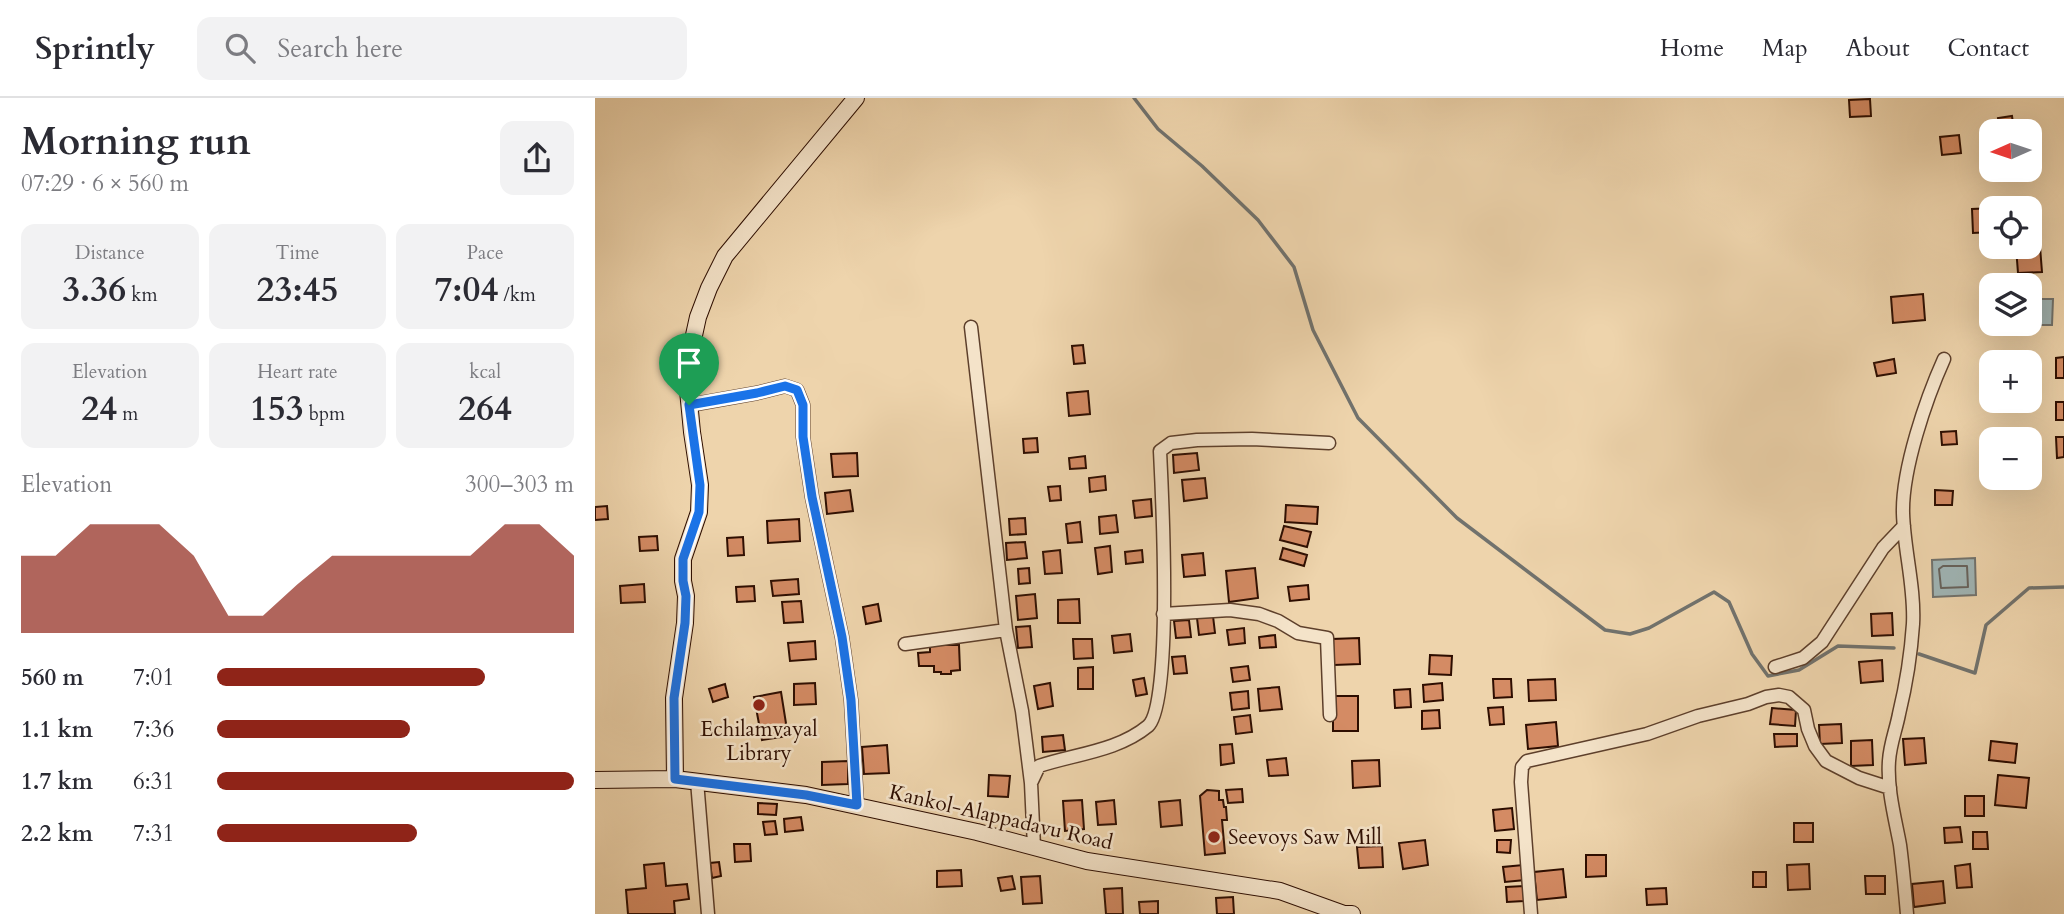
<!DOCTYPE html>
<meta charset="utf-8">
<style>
body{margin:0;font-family:Cardo,serif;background:#f2f2f3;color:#2b2b33;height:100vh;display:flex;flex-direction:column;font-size:26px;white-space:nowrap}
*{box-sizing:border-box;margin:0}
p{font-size:23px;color:#7c7c81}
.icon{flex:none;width:38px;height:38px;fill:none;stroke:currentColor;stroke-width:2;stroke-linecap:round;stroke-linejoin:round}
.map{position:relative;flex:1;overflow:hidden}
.details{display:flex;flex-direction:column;background:#fff;width:595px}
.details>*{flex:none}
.needle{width:46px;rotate:267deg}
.tools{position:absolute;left:1384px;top:21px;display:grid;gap:14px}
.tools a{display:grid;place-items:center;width:63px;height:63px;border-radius:14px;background:#fff;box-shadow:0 7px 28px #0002;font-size:35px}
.pin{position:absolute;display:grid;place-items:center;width:60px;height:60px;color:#fff;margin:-72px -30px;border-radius:50% 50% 50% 0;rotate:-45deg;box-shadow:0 0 7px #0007}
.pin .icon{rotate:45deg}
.round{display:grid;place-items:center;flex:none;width:74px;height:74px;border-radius:14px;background:#f2f2f3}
.summary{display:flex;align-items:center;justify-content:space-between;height:119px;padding:0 21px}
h1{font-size:38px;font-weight:600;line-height:52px}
.figures{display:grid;grid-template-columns:repeat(3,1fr);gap:10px;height:119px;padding:7px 21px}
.figures div{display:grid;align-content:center;border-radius:14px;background:#f2f2f3;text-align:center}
.figures b{font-size:35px;font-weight:600}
.figures small{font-size:19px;font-weight:400}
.figures p{font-size:19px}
.chart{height:196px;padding:14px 21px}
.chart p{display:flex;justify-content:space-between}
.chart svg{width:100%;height:126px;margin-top:7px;fill:#8f2418;opacity:.7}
ul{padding:0 21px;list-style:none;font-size:23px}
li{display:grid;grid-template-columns:112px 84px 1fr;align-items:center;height:52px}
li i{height:18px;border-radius:9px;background:#8f2418}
header{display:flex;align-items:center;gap:42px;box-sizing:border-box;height:98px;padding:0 35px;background:#fff;border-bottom:2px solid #e1e1e2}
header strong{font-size:33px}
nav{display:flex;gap:38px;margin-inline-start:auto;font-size:24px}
.search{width:490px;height:63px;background:#f2f2f3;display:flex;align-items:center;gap:18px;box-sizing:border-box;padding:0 24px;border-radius:14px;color:#7c7c81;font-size:26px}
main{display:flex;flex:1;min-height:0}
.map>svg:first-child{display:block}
.water{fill:#9fb5b6;stroke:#71726d;stroke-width:2}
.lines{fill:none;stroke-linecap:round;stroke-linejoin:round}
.shore{stroke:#66615b;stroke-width:2}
.stream{stroke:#71726d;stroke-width:3.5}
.building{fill:#d48b64;stroke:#2d0d00;stroke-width:2}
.street-casing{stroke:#5d3f2b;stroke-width:15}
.secondary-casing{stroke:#2d0d00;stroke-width:18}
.street{stroke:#f4e3c9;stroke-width:12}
.secondary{stroke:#f4e3c9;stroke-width:16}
.route-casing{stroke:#fff;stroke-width:14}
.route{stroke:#1a73e8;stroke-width:9}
.poi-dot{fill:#8f2418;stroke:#f4e3c9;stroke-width:2.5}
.labels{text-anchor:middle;stroke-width:5;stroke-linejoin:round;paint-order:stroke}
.poi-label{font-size:21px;fill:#2d0d00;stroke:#f4e3c9}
.street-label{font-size:21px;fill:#2d0d00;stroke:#f4e3c9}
</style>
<header>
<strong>Sprintly</strong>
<div class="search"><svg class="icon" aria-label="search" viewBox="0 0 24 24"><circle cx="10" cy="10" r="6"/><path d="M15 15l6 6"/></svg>Search here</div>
<nav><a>Home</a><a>Map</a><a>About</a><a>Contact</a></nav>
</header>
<main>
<section class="details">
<div class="summary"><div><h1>Morning run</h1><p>07:29 · 6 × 560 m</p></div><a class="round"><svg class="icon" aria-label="share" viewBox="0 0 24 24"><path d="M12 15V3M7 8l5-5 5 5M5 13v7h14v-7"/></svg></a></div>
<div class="figures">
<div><p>Distance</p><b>3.36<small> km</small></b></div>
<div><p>Time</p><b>23:45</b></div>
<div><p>Pace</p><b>7:04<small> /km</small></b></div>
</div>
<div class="figures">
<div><p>Elevation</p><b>24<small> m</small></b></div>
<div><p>Heart rate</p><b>153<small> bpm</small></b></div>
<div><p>kcal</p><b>264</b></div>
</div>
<div class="chart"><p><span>Elevation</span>300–303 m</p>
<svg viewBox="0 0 160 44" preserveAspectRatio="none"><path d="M0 44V17L10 17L20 6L30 6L40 6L50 17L60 38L70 38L80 27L90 17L100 17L110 17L120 17L130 17L140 6L150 6L160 17V44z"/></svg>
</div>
<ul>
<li><b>560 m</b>7:01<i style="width:75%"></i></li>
<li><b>1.1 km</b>7:36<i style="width:54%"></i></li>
<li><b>1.7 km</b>6:31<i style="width:100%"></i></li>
<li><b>2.2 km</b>7:31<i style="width:56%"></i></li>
</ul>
</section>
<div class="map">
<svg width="1469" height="816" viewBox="0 0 1469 816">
<rect width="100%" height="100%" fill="#eed4ac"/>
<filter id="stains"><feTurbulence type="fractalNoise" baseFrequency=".00286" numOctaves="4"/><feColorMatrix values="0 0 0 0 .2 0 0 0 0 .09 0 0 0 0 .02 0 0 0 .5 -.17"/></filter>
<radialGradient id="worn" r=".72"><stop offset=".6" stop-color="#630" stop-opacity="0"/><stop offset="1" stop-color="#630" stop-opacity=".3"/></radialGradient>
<!-- water -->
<path class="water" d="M1438 201H1458L1457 227H1438Z
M1380 460 1381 497 1338 499 1337 462Z"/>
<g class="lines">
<!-- shore -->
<path class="shore" d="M1348 468H1372L1373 489 1346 490 1344 471Z"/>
<!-- stream -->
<path class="stream" d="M539 0 563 31 607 68 663 122 699 169 718 232 763 320 862 420 1010 532 1035 536 1054 530 1119 494 1134 504 1157 556 1173 578 1204 572 1243 548 1299 550
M1324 556 1380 575 1391 527 1434 490 1469 489"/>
</g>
<!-- building -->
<path class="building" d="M1275 1 1276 18 1255 19 1254 2Z
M1417 18 1419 33H1405L1403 20Z
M1364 37 1366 55 1347 57 1345 39Z
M1396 110V134L1378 135 1377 111 1400 110Z
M1435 136H1444L1447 174 1423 175 1421 149H1435Z
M1328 196 1330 222 1298 225 1296 199Z
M488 247 490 265 479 266 477 248Z
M1469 259V280H1461V260Z
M1411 260 1412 264H1396V280L1393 281 1391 262Z
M1299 261 1301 275 1282 278 1279 265Z
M493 293 495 316 474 318 472 295Z
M1461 304H1469V322H1461Z
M1361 333 1362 346 1347 347 1346 334Z
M1461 339H1469V359L1462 360Z
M442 340 443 354 429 355 428 341Z
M262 355 263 378 238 379 236 356Z
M602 355 604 372 579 375 578 357Z
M490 358 491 370 475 371 474 360Z
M510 378 511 392 495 394 494 380Z
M610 380 612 400 589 403 587 382Z
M465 388 466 402 455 403 453 389Z
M255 392 258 413 232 416 230 395Z
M1340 392 1358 393 1357 407H1340Z
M556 401 557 418 540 420 538 403Z
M691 407 723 409 722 426 690 424Z
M12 408 13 421 0 422V409Z
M521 417 523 434 505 436 504 419Z
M430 420 431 436 415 437 414 421Z
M204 421 205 443 173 445 172 423Z
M485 424 487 444 473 445 471 426Z
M689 428 716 434 712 449 685 442Z
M62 438 63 452 45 453 44 439Z
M148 439 149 457 133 458 132 440Z
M430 444 432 460 412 462 411 445Z
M515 448 517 474 503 476 500 450Z
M688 450 712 457 709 468 685 461Z
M465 452 467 475 450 476 448 454Z
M547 452 548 464 531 466 530 454Z
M608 455 610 477 589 479 587 457Z
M434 470 435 485 424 486 423 471Z
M660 470 663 500 634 504 631 473Z
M203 481 204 496 178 498 176 483Z
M49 486 50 504 26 505 25 488Z
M713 487 714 501 695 503 693 489Z
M159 488 160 503 142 504 141 489Z
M440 496 442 520 423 522 421 498Z
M484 501 485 525H463V502Z
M206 503 208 524 189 525 187 504Z
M283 506 286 523 271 526 268 509Z
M1297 515 1298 537 1277 538 1276 516Z
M618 518 620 535 604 537 602 520Z
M594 522 596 539 581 540 579 523Z
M435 528 437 549 423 550 421 529Z
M649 530 650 545 634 547 632 532Z
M535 536 537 553 519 555 517 538Z
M680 537 681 549 665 550 664 539Z
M764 540 765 566 739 567 737 541Z
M478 541H497L498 560 479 561Z
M220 543 221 561 195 563 193 545Z
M335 547H364L365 572 356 573V576H346V574H339V568H324L323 555 335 554Z
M835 557 857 558 856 577 834 576Z
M590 558 592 575 579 576 577 559Z
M1287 562 1288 583 1266 585 1264 564Z
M653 568 655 582 638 584 636 570Z
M498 569V591H483V570Z
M549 580 552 596 541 598 538 582Z
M898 581H916L917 599 899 600Z
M960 581 961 602 934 603 933 582Z
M220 585 221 606 199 607V586Z
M455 585 458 608 443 611 439 588Z
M847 585 848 602 829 604 828 587Z
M130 586 133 599 118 604 114 591Z
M684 589 687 611 665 613 663 591Z
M815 591 816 609 800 610 799 592Z
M653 593 654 610 637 612 635 595Z
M186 594 193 638 167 642 159 599Z
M738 598H763V633H738Z
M908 609 909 626 895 627 893 610Z
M1177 610 1201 612 1200 628 1175 626Z
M844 612 845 630 827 631V613Z
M655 617 657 634 641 636 639 619Z
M961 624 963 648 933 651 931 627Z
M1246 626 1247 645 1225 646 1224 627Z
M1179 636H1202V648L1180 649Z
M468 637 470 652 448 654 447 639Z
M1329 640 1331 665 1310 667 1308 641Z
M1277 642 1278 667 1256 668V643Z
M1396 643 1422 646 1420 665 1394 662Z
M637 646 639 665 626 667 625 647Z
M292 647 294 675 269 676 267 649Z
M691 660 693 677 674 678 672 662Z
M784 662 785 688 758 690 757 663Z
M253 663V686L227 687V664Z
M394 677 415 678 413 699 393 698Z
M1403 677 1434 680 1431 710 1400 707Z
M647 691 648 704 633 705 631 692Z
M612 692 624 693V702H628L629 709H631L632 722H627L630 755 610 757 605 698Z
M1370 698H1389V718H1370Z
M487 702 489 731 470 733 468 703Z
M519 702 521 726 503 727 501 704Z
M585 702 587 727 566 729 564 704Z
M163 705 182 706 181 717 163 716Z
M917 710 919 731 900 733 898 712Z
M206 719 208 732 190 734 189 721Z
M180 723 182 736 170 737 168 724Z
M1199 725H1218V744H1199Z
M1365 729 1367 744 1350 745 1349 730Z
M1378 734H1392L1393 751H1378Z
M830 742 833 767 808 771 804 745Z
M902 742H916L915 755 902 754Z
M139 746H155L156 763 140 764Z
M787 748 788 769 764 770 762 749Z
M991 757H1011V778L991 779Z
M124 764 126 778 117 780 115 765Z
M69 765 71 788 92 786 94 801 79 803 80 816H33L31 792 51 790 49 767Z
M1214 766 1215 791 1193 792 1192 767Z
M1375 766 1377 789 1362 790 1360 768Z
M928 767 930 782 910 784 908 769Z
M968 771 971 799 942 802 939 774Z
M366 772 367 788 342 789V773Z
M1158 774H1171V789H1158Z
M417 778 420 791 406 793 403 780Z
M445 778 447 805 428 806 426 779Z
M1270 778H1290V796H1271Z
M1348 783 1350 805 1319 809 1317 786Z
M929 788V803L912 804 911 789Z
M527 790 528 816H511L509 791Z
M1071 790 1072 806 1052 807 1051 791Z
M638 799 639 816H622L621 800Z
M563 803V816H545L544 804Z"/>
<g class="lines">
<defs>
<path id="street" d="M376 229 411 532 427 613 436 685
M95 307 162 295 190 288 202 292 208 307V339L217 399 247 539 256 602 262 707
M568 516 635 512 664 516 683 523 703 535 732 540 735 617
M310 546 411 532
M1180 569 1208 560 1227 544 1288 450 1309 428
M102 683 113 816
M439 749 436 685 444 668C480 656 523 653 553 628 578 606 567 394 565 353L576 345 602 342 657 341 734 345
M936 816 926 684 927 669 932 663 1052 636 1103 618 1153 606 1171 599 1184 597 1194 599 1209 612 1213 631 1220 648 1231 663 1264 680 1295 690
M1312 816C1310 793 1308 770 1305 747 1300 720 1292 691 1294 663 1295 646 1301 632 1304 616 1311 587 1316 556 1318 526 1320 489 1309 452 1308 415 1307 371 1331 301 1349 261"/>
<path id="secondary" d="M80 681 79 600 90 525 91 498 88 483V461L104 414 105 387 97 334 92 282 94 260 103 219 114 190 130 158 261 0
M0 682 80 681 211 697 382 734 492 763 685 793 749 816H757"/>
</defs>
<!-- street casing -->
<use href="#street" class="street-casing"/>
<!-- secondary casing -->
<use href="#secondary" class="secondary-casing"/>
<!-- street -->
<use href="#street" class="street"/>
<!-- secondary -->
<use href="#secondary" class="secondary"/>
</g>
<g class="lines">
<defs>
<path id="route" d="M190 288 202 292 208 307V339L217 399 247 539 256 602 262 707 211 697 80 681 79 600 90 525 91 498 88 483V461L104 414 105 387 94 307 162 295Z"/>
</defs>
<!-- route casing -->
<use href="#route" class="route-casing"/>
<!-- route -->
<use href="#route" class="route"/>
</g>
<!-- markers -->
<g class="poi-dot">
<circle cx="164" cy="607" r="7"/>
<circle cx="619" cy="739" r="7"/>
</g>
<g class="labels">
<!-- poi labels -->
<g class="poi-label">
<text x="164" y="638">Echilamvayal<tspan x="164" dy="24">Library</tspan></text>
<text x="633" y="746" text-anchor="start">Seevoys Saw Mill</text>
</g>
<!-- street labels -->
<g class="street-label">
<text transform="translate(406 719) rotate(13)" y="7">Kankol-Alappadavu Road</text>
</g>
</g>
<rect width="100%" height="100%" filter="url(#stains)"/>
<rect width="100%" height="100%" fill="url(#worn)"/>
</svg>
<div class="tools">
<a><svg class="needle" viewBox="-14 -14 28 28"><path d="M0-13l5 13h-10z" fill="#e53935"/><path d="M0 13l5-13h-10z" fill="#7c7c81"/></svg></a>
<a><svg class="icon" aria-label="locate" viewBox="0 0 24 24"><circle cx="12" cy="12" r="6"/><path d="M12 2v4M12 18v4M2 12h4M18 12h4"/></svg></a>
<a><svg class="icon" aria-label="layers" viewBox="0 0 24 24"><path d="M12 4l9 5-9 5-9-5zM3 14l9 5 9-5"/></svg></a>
<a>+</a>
<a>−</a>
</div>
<div class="pin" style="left:94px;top:307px;background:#1e9e55"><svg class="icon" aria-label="arrive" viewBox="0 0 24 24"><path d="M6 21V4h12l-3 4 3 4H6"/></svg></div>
</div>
</main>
